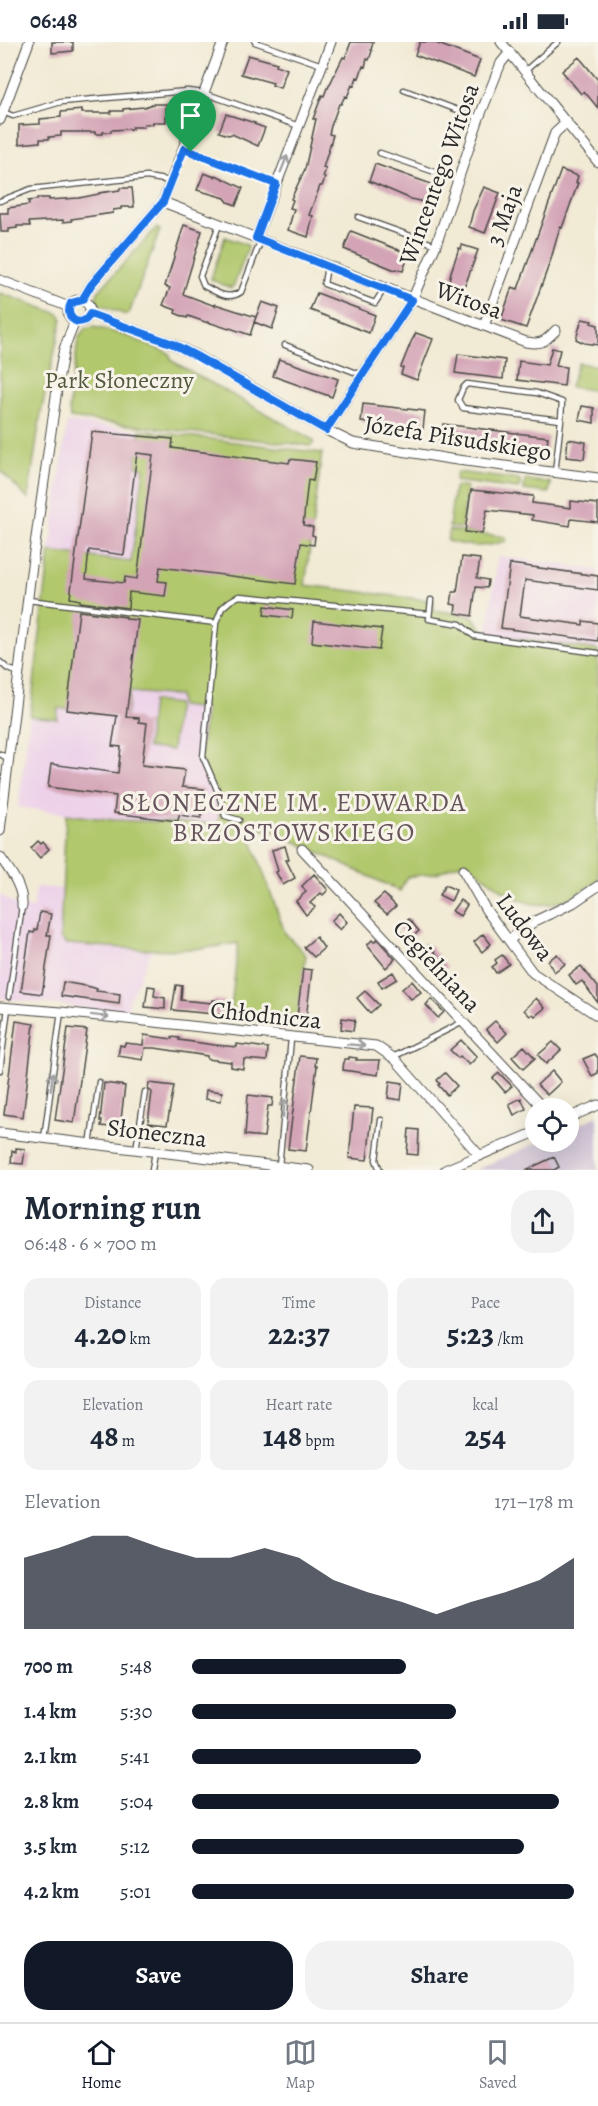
<!DOCTYPE html>
<meta charset="utf-8">
<style>
body{margin:0;font-family:Alegreya,serif;background:#f2f2f3;color:#1f2937;height:100vh;display:flex;flex-direction:column;font-size:22px;white-space:nowrap}
*{box-sizing:border-box;margin:0}
p{font-size:20px;color:#747a83}
.icon{flex:none;width:33px;height:33px;fill:none;stroke:currentColor;stroke-width:2;stroke-linecap:round;stroke-linejoin:round}
.map{position:relative;height:1128px;overflow:hidden}
.drawer{display:flex;flex-direction:column;background:#fff;flex:1}
.drawer>*{flex:none}
.fabs{position:absolute;left:525px;top:1056px;display:grid;gap:12px}
.fabs a{display:grid;place-items:center;width:54px;height:54px;border-radius:50%;background:#fff;box-shadow:0 6px 24px #0002;font-size:30px}
.pin{position:absolute;display:grid;place-items:center;width:51px;height:51px;color:#fff;margin:-62px -26px;border-radius:50% 50% 50% 0;rotate:-45deg;box-shadow:0 0 6px #0007}
.pin .icon{rotate:45deg}
.round{display:grid;place-items:center;flex:none;width:63px;height:63px;border-radius:24px;background:#f2f2f3}
.overview{display:flex;align-items:center;justify-content:space-between;height:102px;padding:0 24px}
h1{font-size:33px;font-weight:700;line-height:45px}
.figures{display:grid;grid-template-columns:repeat(3,1fr);gap:9px;height:102px;padding:6px 24px}
.figures div{display:grid;align-content:center;border-radius:15px;background:#f2f2f3;text-align:center}
.figures b{font-size:30px;font-weight:700}
.figures small{font-size:16px;font-weight:400}
.figures p{font-size:16px}
.chart{height:168px;padding:12px 24px}
.chart p{display:flex;justify-content:space-between}
.chart svg{width:100%;height:108px;margin-top:6px;fill:#111827;opacity:.7}
.button{display:flex;gap:12px;margin-top:auto;padding:12px 24px}
.button a{flex:1;height:69px;border-radius:24px;background:#111827;color:#fff;font-size:24px;font-weight:700;line-height:69px;text-align:center}
.button a+a{background:#f2f2f3;color:#1f2937}
ul{padding:0 24px;list-style:none;font-size:20px}
li{display:grid;grid-template-columns:96px 72px 1fr;align-items:center;height:45px}
li i{height:15px;border-radius:8px;background:#111827}
.status{display:flex;justify-content:space-between;align-items:center;height:42px;padding:0 30px;background:#fff;direction:ltr}
.status svg{height:16px;fill:currentColor}
.tabs{display:flex;justify-content:space-around;align-items:center;height:84px;border-top:2px solid #e0e1e3;background:#fff;font-size:16px;color:#747a83}
.tabs a{display:grid;justify-items:center;gap:3px}
.tabs .selected{color:#111827}
.map>svg:first-child{display:block}
.built{fill:#edd1e9}
.industrial{fill:#ccbfd4}
.green{fill:#b1c86d;stroke:#6e7a4c;stroke-width:1.5}
.building{fill:#d3a3b6;fill-rule:evenodd}
.lines{fill:none;stroke-linecap:round;stroke-linejoin:round}
.lane-casing{stroke:#494844;stroke-width:7}
.street-casing{stroke:#494844;stroke-width:11}
.lane{stroke:#fff;stroke-width:4.5}
.street{stroke:#fff;stroke-width:9}
.oneway{stroke:#a0a0a0}
.route-casing{stroke:#fff;stroke-width:12}
.route{stroke:#1a73e8;stroke-width:8}
.labels{text-anchor:middle;stroke-width:6;stroke-linejoin:round;paint-order:stroke}
.street-label{font-size:24px;fill:#2b2b2b;stroke:#f7f3e8}
.park-label{font-size:24px;fill:#535a3f;stroke:#f7f3e8}
.neighbourhood-label{font-size:26px;letter-spacing:1.5px;fill:#66555c;stroke:#f7f3e8}
</style>
<div class="status"><b>06:48</b><svg viewBox="0 0 49 12"><path d="M0 12V9h3v3zM5 12V6h3v6zM10 12V3h3v9zM15 12V0h3v12zM26 1h20v11H26zM47 4h2v5h-2z"/></svg></div>
<div class="map">
<svg width="598" height="1128" viewBox="0 0 598 1128">
<rect width="100%" height="100%" fill="#f7f3e8"/>
<filter id="ink" filterUnits="userSpaceOnUse"><feTurbulence type="fractalNoise" baseFrequency=".0167" numOctaves="2"/><feDisplacementMap in="SourceGraphic" scale="12" xChannelSelector="R" yChannelSelector="G"/><feConvolveMatrix kernelMatrix="1 2 1 2 8 2 1 2 1" color-interpolation-filters="sRGB"/></filter>
<filter id="wash" filterUnits="userSpaceOnUse"><feTurbulence type="fractalNoise" baseFrequency=".008" numOctaves="4" result="noise"/><feDisplacementMap in="SourceGraphic" scale="24" xChannelSelector="R" yChannelSelector="G"/><feGaussianBlur stdDeviation="1.35" result="paint"/><feColorMatrix in="noise" values="0 0 0 0 0 0 0 0 0 0 0 0 0 0 0 0 0 1.4 0 .05"/><feComposite in="paint" operator="in"/></filter>
<g filter="url(#wash)">
<rect width="100%" height="100%" fill="#f1ead4"/>
<!-- built -->
<path class="built" d="M67 380 140 388 136 424 144 425 131 520 50 510Z
M498 514 598 528V607L487 592Z
M129 650 179 654 206 667 200 717 220 766 218 782 113 778 18 765 30 674 56 677 57 666Z
M38 845 62 847 60 895 66 902 152 908 129 958 127 971 0 956V852L17 864 33 866 36 847Z"/>
<!-- industrial -->
<path class="industrial" d="M598 1074V1128H475L539 1100H568L569 1087Z"/>
<!-- green -->
<path class="green" d="M156 186 160 188 129 272 126 273 99 262 96 256 98 250Z
M225 195 247 203 248 206 234 243 231 246 212 238 211 236Z
M0 251 60 272 62 276 41 371 28 457 0 428Z
M94 285 122 292 169 311 172 319 313 398 314 401 310 404 70 376 69 367 78 297 85 287Z
M578 321 598 324V349L570 345Z
M140 388 322 411 305 543 434 559V568L472 574 486 592 598 608V838C540 883 514 860 466 819L436 831 407 835 400 849 273 789 247 785 285 891 306 913 297 975 231 968 238 901C178 913 127 906 66 902L60 896 66 772 113 778 218 782 220 766 200 717 205 667 180 664 179 654 130 650 126 675 58 666 57 677 30 674 50 510 131 520 144 426 136 424Z
M457 430 520 438V445L518 447 455 439Z
M525 438 551 441 549 451 524 448Z
M456 444 467 446 461 486 449 485 454 446Z
M449 488 506 495V499C483 506 470 505 447 499Z
M152 659 177 662 172 708 147 706Z"/>
<g id="blocks">
<!-- building -->
<path class="building" d="M52 0H73V9L52 11Z
M351 0H373L371 8 372 9 369 18 367 17 365 25 363 24 359 36 357 35 354 44 352 43 347 55 345 54 341 62H339L331 84 329 92 333 93 323 126 326 127 323 135 325 136 322 144H320L309 173 313 174 308 195 288 188 294 167 290 166 293 158 291 157 305 127 316 77H313L322 53 324 54 327 46H328L343 15 345 16Z
M420 0H433L480 18 474 35 415 13Z
M248 13 277 21 276 23 287 27 280 46 272 43 273 41 241 32Z
M579 15 598 38V66L584 49 581 52 562 29Z
M153 62H166V80H153V82H144V85H132V87L111 88V90H103V92H95V90H61V94L49 95V97H40V100L19 102V83L40 82V77L61 75V70L82 68V71H111V69H123V67L144 65Z
M226 72 255 81 254 82 265 86 258 104 232 92 228 93 219 90Z
M375 122 434 143 428 161 411 157 369 139Z
M561 128 578 134 576 141H578L562 186 560 185 551 217 526 286 501 278 512 245 518 247Z
M204 131 215 135 216 133 243 146 236 163 228 160 225 156 197 148Z
M484 145 500 151 485 191 469 185 473 169Z
M120 146H132L134 165H121V167L113 168V171L71 177 72 179 63 180V178L29 180 30 184H17V186L9 187V190H1L0 171H8V166L29 163 28 159 37 158V156H49V158L79 156 99 152V151L120 148Z
M184 183 202 189 183 252 215 264V262L256 275 250 293 230 286 229 287 208 280V281L188 274 187 276 175 271 176 268 163 263 170 246 165 244Z
M351 189 409 212 403 229 396 227 395 228 344 207Z
M462 203 478 208 463 249 448 243 451 230 459 206 461 207Z
M317 251 375 273 369 291 310 268Z
M262 260 279 266 272 287 254 280Z
M582 277 592 279 591 281 598 283V303L584 301 576 297Z
M416 291 433 297 417 338 401 332 403 326 401 325 411 300Z
M552 306 560 308 556 324 566 325 564 344 517 338 519 319 547 323Z
M458 312 505 318 503 337 455 331Z
M279 317 338 337 332 355 273 334Z
M363 362 425 369 423 387 415 386V388L369 383V381L361 380Z
M582 364 594 366V381L579 378Z
M443 382 548 395 546 412 440 399Z
M92 390 173 397 172 406 289 421 290 417 316 420 313 439 308 438 303 483 313 485 312 493 315 494 314 503 301 501 295 542 160 525 158 539 167 540 165 554 129 550 128 566 80 560V558L70 556ZM137 411 153 413 137 537 125 535 124 541 86 537 89 508 124 513Z
M568 397 586 400 584 417 566 415Z
M471 448 533 454 532 461 571 466V459L598 462V480L571 477 570 484 532 478 533 473 487 468 482 492 465 490Z
M462 515 480 517 477 536 488 538 487 546 476 545 472 574 455 571 456 563 451 562 453 550H457Z
M510 522 598 534V548L525 538 520 574 583 583V579L598 581V599L501 586Z
M265 564 293 568 292 576 264 573Z
M79 569 126 575V577L138 578 126 675 139 676V680L147 681 142 723 185 728 182 745 204 747 201 776 179 773 178 779 114 771 116 754 48 745 51 722 118 731 121 705 112 704 117 674 67 668Z
M314 579 382 587 379 608 312 600Z
M38 799 41 802 43 800 49 807 40 816 31 806Z
M285 804 289 818H286L295 836 283 843 276 830 278 829 272 808Z
M314 832 328 848 323 853 321 851 310 861 315 865 306 873 296 859 306 850 302 844Z
M445 843 456 848 451 859 439 853Z
M384 852 396 864 387 872 374 861Z
M460 858 467 863 460 874 452 869Z
M40 870 51 872 47 893H51L42 952 21 949 30 890 34 891 35 888H37Z
M339 871 347 880 340 888 331 879Z
M409 877 419 889 409 898 398 887Z
M483 892 491 902 482 910 474 900Z
M316 895 324 906 314 915 304 905Z
M377 897 395 917 386 926 367 903 372 898 374 900Z
M429 903 447 925 440 931 421 911Z
M557 912 565 922 554 930 548 919Z
M502 913 509 922 496 931 492 925 497 921 495 918Z
M581 924 598 945V961L582 939 576 943 569 933Z
M303 927 312 928 306 976 297 975Z
M393 930 397 937 382 946 378 939Z
M412 939 421 950 411 957 402 947Z
M63 940 91 945 97 947 96 949 120 952 119 962 61 954Z
M176 943 182 944 181 958 212 961 213 958 225 959 224 973 172 968Z
M148 944 155 945 154 954 165 956V967L145 965Z
M365 949 379 963 370 971 357 956Z
M536 956 545 966 535 974 533 972 530 974 524 968Z
M431 957 444 970 438 976 426 963Z
M342 976 355 978 353 989 341 987Z
M16 979 34 982 23 1075 4 1072Z
M495 979 507 991 498 1000 486 987Z
M68 986 87 988 74 1081 55 1078Z
M144 993 172 997V995L179 996V998L215 1003 237 1005V1002L268 1006 267 1019 244 1017 243 1027 231 1025V1020L207 1017V1014L155 1006H145L143 1018 118 1014 120 1003 124 1004 125 1001 143 1003Z
M461 998 477 1015 469 1023 460 1014 458 1016 450 1008Z
M553 1000 561 1008 546 1022 538 1013Z
M524 1004 535 1016 523 1027 512 1015Z
M595 1012 598 1016V1031L592 1034 583 1017Z
M300 1014 316 1016 315 1024H317L306 1109 288 1107Z
M349 1015 357 1016 356 1018H380L378 1033 343 1028 344 1017H349Z
M552 1029 561 1040 547 1053 537 1043Z
M445 1031 457 1044 447 1053 438 1043 440 1042 437 1038Z
M499 1031 512 1044 505 1050 493 1036Z
M390 1039 403 1041 401 1058 388 1056Z
M104 1041 125 1044 120 1086 101 1084 102 1079H100Z
M149 1041 174 1044 167 1083 148 1081 152 1050 148 1047Z
M206 1048 222 1050 221 1059 205 1057Z
M248 1053 273 1056 272 1064H268L264 1095 245 1093Z
M521 1056 526 1067 514 1073 509 1062Z
M354 1065 373 1066 367 1118 349 1116Z
M409 1087 419 1088 418 1113 407 1112Z
M16 1106 25 1107 23 1122 11 1121 12 1109 16 1110Z
M554 1115 559 1125 554 1128H526Z"/>
</g>
</g>
<g filter="url(#ink)">
<use href="#blocks" fill-opacity="0" stroke="#494844" stroke-width="1.5"/>
<g class="lines">
<defs>
<path id="lane" d="M255 0 322 23
M525 29 558 0
M404 48 479 76
M3 70 13 74 61 60 187 49 204 51 299 84
M184 107 276 142
M380 111 458 138
M0 159 31 147 147 135 170 139
M358 175 436 203
M219 183 200 234 204 244C216 250 228 259 241 250L261 198
M327 224 324 242 375 261 384 247
M285 303 362 333
M555 431 561 378 463 366 458 358 463 346 467 342 537 351 562 360 561 378
M28 558 216 581
M431 558 429 577 460 582 474 594 598 611
M0 620 8 627 20 631
M0 712 9 717
M239 778 225 774 219 752 203 715 216 581 222 566 230 559 239 554 429 572
M9 955 22 864
M393 1015 463 980
M0 1028 8 966
M44 1097 61 970
M90 1103 99 1040
M136 1108 145 1050
M279 1124 291 997
M152 1128 155 1110
M380 1128 376 1118 381 1078"/>
<path id="street" d="M501 0 598 120
M0 78 29 0
M163 160 526 300C542 303 545 299 556 288
M256 196 331 0
M0 238 69 265
M68 269a11 11 0 1 1 22 0a11 11 0 1 1-22 0Z
M82 258 91 243 163 160 223 0
M90 272 173 302 197 314 326 388 353 401 450 417 598 436
M484 284 555 91 567 80
M326 388 412 258 436 203 479 76 501 21 510 10
M0 789 30 538 59 333 64 307 75 279
M302 807 543 1066
M0 815C11 830 23 845 22 864
M463 828 486 868 533 931 598 974
M509 898 535 879 573 861 598 844
M0 965 61 970 376 1004 395 1017 480 1114
M568 1076 598 1063
M0 1091 309 1128
M445 1128 536 1090"/>
</defs>
<!-- lane casing -->
<use href="#lane" class="lane-casing"/>
<!-- street casing -->
<use href="#street" class="street-casing"/>
<!-- lane -->
<use href="#lane" class="lane"/>
<!-- street -->
<use href="#street" class="street"/>
</g>
<!-- one-way arrows -->
<defs><path id="oneway-shaft" d="M-6 0H5M1.5-3L5.5 0L1.5 3" fill="none" stroke-width="1.6" stroke-linecap="round" stroke-linejoin="round" transform="scale(1.5)"/></defs>
<g class="oneway">
<use href="#oneway-shaft" transform="translate(284 122) rotate(-68)"/>
<use href="#oneway-shaft" transform="translate(100 974) rotate(7)"/>
<use href="#oneway-shaft" transform="translate(356 1003) rotate(5)"/>
<use href="#oneway-shaft" transform="translate(52 1039) rotate(-82)"/>
<use href="#oneway-shaft" transform="translate(284 1066) rotate(-84)"/>
</g>
</g>
<g class="lines" filter="url(#ink)">
<defs>
<path id="route" d="M184 107 276 142 256 196 412 258 326 388 196 314 173 302 90 272C82 288 63 277 71 261L82 258 91 243 163 160Z"/>
</defs>
<!-- route casing -->
<use href="#route" class="route-casing"/>
<!-- route -->
<use href="#route" class="route"/>
</g>
<g class="labels">
<!-- street labels -->
<g class="street-label">
<text transform="translate(439 132) rotate(-70)" y="8">Wincentego Witosa</text>
<text transform="translate(504 173) rotate(-70)" y="8">3 Maja</text>
<text transform="translate(469 258) rotate(20)" y="8">Witosa</text>
<text transform="translate(458 396) rotate(9)" y="8">Józefa Piłsudskiego</text>
<text transform="translate(525 885) rotate(53)" y="8">Ludowa</text>
<text transform="translate(437 924) rotate(47)" y="8">Cegielniana</text>
<text transform="translate(266 973) rotate(6)" y="8">Chłodnicza</text>
<text transform="translate(157 1091) rotate(7)" y="8">Słoneczna</text>
</g>
<!-- park labels -->
<g class="park-label">
<text x="119" y="346">Park Słoneczny</text>
</g>
<!-- neighbourhood labels -->
<g class="neighbourhood-label">
<text x="294" y="769">SŁONECZNE IM. EDWARDA<tspan x="294" dy="30">BRZOSTOWSKIEGO</tspan></text>
</g>
</g>
</svg>
<div class="fabs">
<a><svg class="icon" aria-label="locate" viewBox="0 0 24 24"><circle cx="12" cy="12" r="6"/><path d="M12 2v4M12 18v4M2 12h4M18 12h4"/></svg></a>
</div>
<div class="pin" style="left:191px;top:110px;background:#1e9e55"><svg class="icon" aria-label="arrive" viewBox="0 0 24 24"><path d="M6 21V4h12l-3 4 3 4H6"/></svg></div>
</div>
<section class="drawer">
<div class="overview"><div><h1>Morning run</h1><p>06:48 · 6 × 700 m</p></div><a class="round"><svg class="icon" aria-label="share" viewBox="0 0 24 24"><path d="M12 15V3M7 8l5-5 5 5M5 13v7h14v-7"/></svg></a></div>
<div class="figures">
<div><p>Distance</p><b>4.20<small> km</small></b></div>
<div><p>Time</p><b>22:37</b></div>
<div><p>Pace</p><b>5:23<small> /km</small></b></div>
</div>
<div class="figures">
<div><p>Elevation</p><b>48<small> m</small></b></div>
<div><p>Heart rate</p><b>148<small> bpm</small></b></div>
<div><p>kcal</p><b>254</b></div>
</div>
<div class="chart"><p><span>Elevation</span>171–178 m</p>
<svg viewBox="0 0 160 44" preserveAspectRatio="none"><path d="M0 44V15L10 11L20 6L30 6L40 11L50 15L60 15L70 11L80 15L90 24L100 29L110 33L120 38L130 33L140 29L150 24L160 15V44z"/></svg>
</div>
<ul>
<li><b>700 m</b>5:48<i style="width:56%"></i></li>
<li><b>1.4 km</b>5:30<i style="width:69%"></i></li>
<li><b>2.1 km</b>5:41<i style="width:60%"></i></li>
<li><b>2.8 km</b>5:04<i style="width:96%"></i></li>
<li><b>3.5 km</b>5:12<i style="width:87%"></i></li>
<li><b>4.2 km</b>5:01<i style="width:100%"></i></li>
</ul>
<div class="button"><a>Save</a><a>Share</a></div>
</section>
<nav class="tabs">
<a class="selected"><svg class="icon" aria-label="home" viewBox="0 0 24 24"><path d="M3 11l9-7 9 7M6 9v11h12V9"/></svg>Home</a>
<a><svg class="icon" aria-label="map" viewBox="0 0 24 24"><path d="M3 6l6-2 6 2 6-2v14l-6 2-6-2-6 2zM9 4v14M15 6v14"/></svg>Map</a>
<a><svg class="icon" aria-label="saved" viewBox="0 0 24 24"><path d="M7 4h10v16l-5-4-5 4z"/></svg>Saved</a>
</nav>
